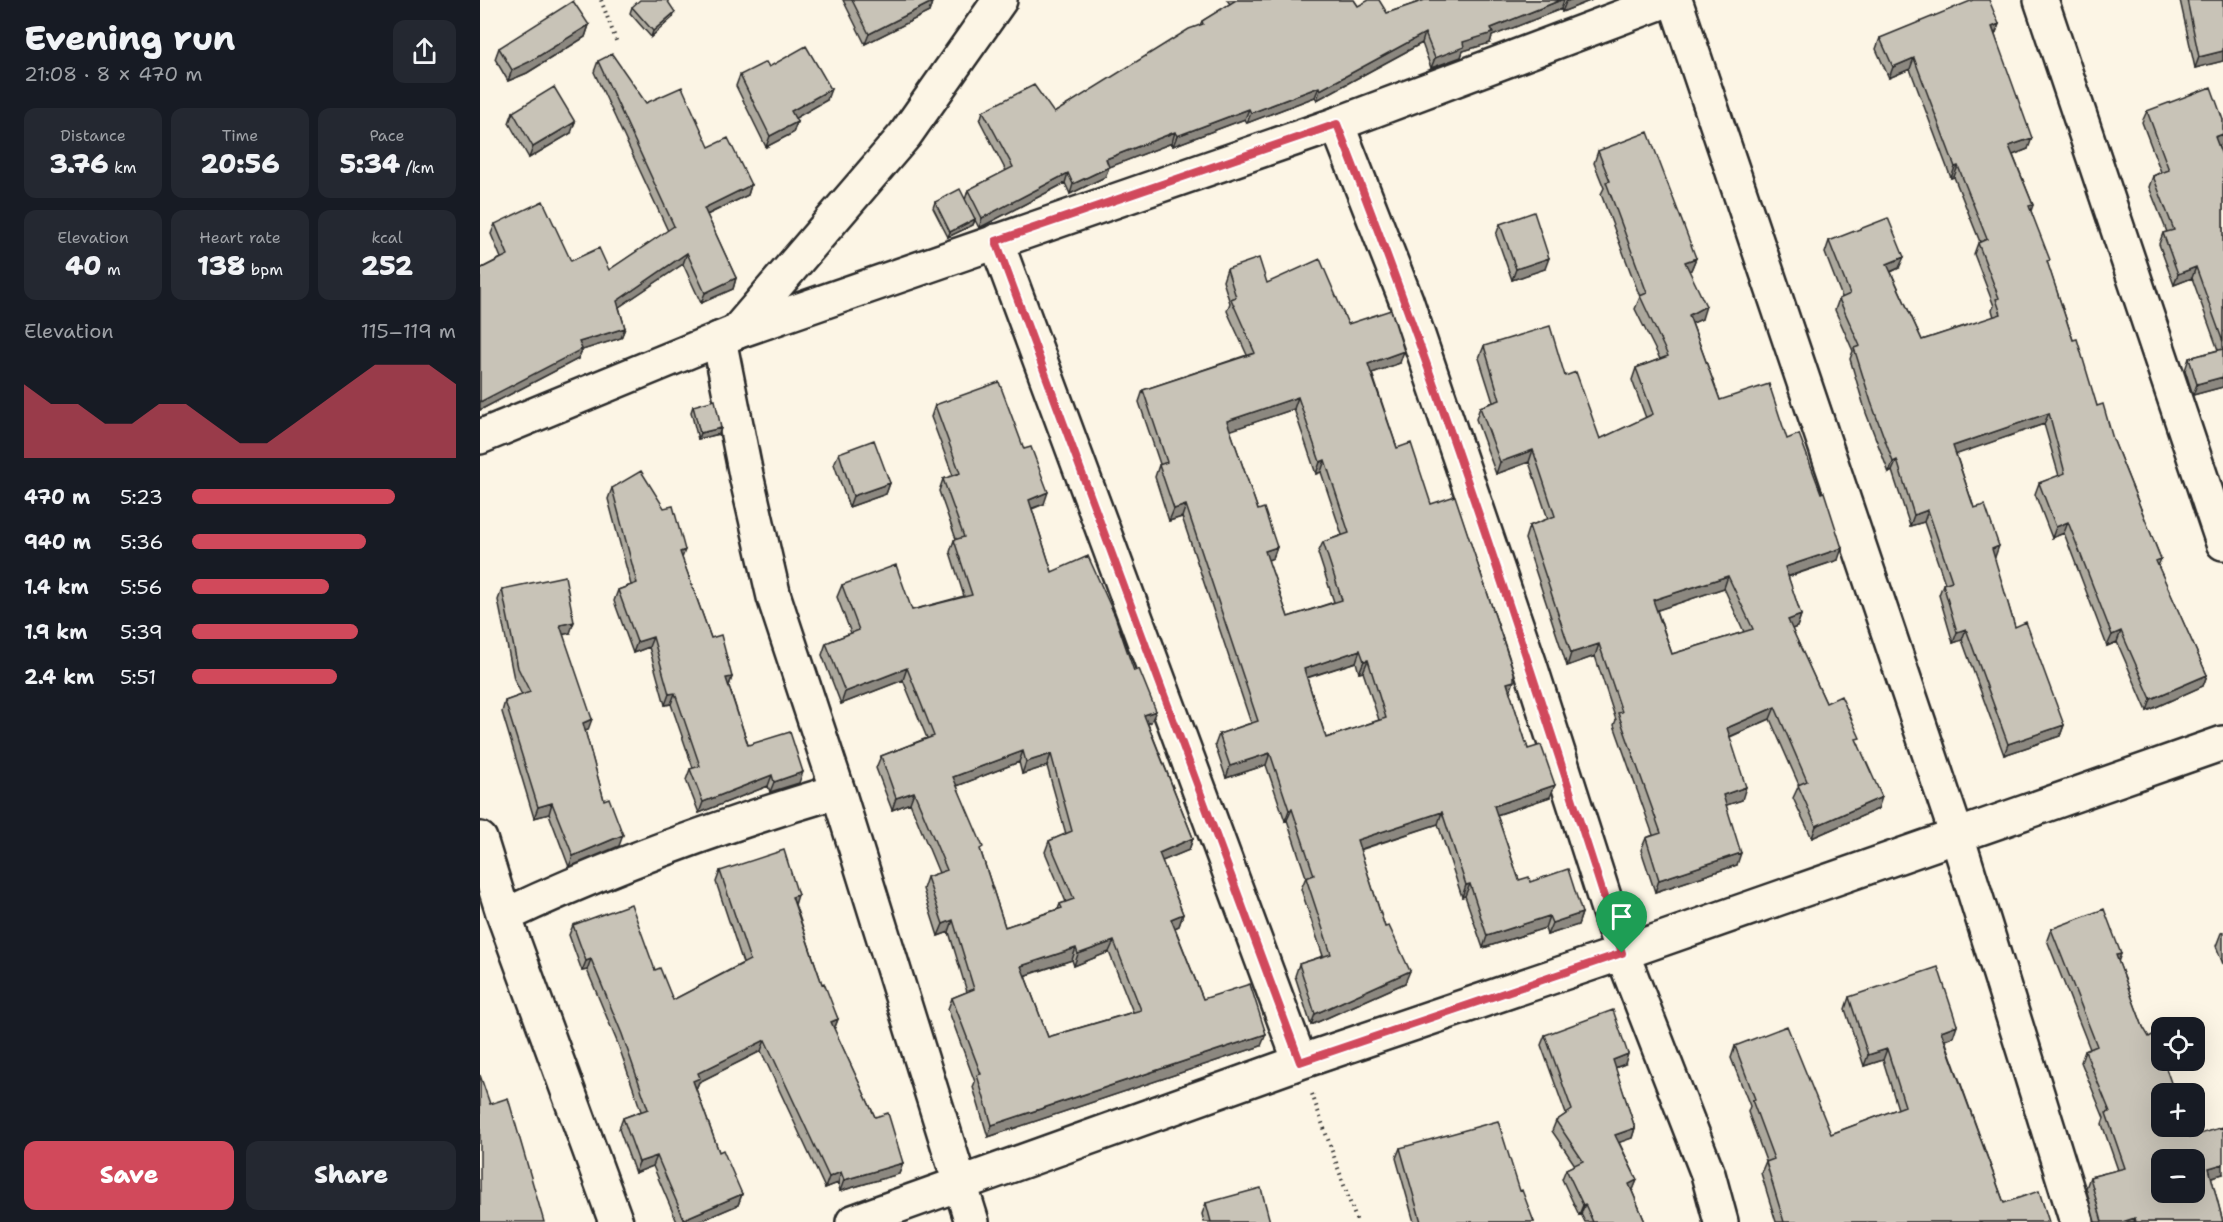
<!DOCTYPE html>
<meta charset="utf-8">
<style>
body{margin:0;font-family:"Shantell Sans",sans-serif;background:#242831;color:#f1f3f6;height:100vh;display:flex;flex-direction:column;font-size:22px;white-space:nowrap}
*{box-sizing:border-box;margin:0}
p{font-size:20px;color:#9ea1a6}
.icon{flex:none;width:33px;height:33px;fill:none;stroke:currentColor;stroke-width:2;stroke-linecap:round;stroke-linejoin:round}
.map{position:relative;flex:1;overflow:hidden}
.side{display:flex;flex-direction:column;background:#171b24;width:480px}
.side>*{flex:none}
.fabs{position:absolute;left:1671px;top:1017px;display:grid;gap:12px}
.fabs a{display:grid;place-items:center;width:54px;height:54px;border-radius:12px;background:#171b24;box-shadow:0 6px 24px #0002;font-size:30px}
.pin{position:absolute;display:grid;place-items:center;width:51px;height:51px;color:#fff;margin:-62px -26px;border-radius:50% 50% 50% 0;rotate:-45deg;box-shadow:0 0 6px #0007}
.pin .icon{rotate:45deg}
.round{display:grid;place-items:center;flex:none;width:63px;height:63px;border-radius:12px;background:#242831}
.head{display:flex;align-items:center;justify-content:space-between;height:102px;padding:0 24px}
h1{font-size:33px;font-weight:800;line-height:45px}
.metrics{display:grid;grid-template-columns:repeat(3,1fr);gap:9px;height:102px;padding:6px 24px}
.metrics div{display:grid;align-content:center;border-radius:12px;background:#242831;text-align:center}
.metrics b{font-size:26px;font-weight:800}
.metrics small{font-size:16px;font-weight:400}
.metrics p{font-size:16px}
.chart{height:168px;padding:12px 24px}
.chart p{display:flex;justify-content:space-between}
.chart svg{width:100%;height:108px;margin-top:6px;fill:#d1495b;opacity:.7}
.button{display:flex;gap:12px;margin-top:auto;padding:12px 24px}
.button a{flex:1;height:69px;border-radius:12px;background:#d1495b;color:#fff;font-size:24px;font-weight:800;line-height:69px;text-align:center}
.button a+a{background:#242831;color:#f1f3f6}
ul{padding:0 24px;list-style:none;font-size:20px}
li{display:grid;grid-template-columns:96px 72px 1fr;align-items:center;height:45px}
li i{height:15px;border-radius:8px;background:#d1495b}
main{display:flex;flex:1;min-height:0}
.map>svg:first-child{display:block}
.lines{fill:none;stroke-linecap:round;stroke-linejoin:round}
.minor-casing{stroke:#2b2b2b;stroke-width:38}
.tertiary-casing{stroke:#2b2b2b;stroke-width:38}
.path{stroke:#2b2b2b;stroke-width:4;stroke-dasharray:1.5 4.5;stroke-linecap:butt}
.minor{stroke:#fcf5e5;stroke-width:33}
.tertiary{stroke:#fcf5e5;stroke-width:33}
.wall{fill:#aca89d;stroke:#2b2b2b;stroke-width:1.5;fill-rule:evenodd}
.shaded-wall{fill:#8c8880;stroke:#2b2b2b;stroke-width:1.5}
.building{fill:#c8c3b7;stroke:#2b2b2b;stroke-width:1.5;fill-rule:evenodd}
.route-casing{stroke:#fff;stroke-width:12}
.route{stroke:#d1495b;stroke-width:8}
</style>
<main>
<section class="side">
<div class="head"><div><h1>Evening run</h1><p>21:08 · 8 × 470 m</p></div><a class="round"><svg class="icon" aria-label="share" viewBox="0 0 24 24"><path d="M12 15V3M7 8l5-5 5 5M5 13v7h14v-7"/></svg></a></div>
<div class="metrics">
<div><p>Distance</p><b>3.76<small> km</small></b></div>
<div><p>Time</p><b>20:56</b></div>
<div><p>Pace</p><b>5:34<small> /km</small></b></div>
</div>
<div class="metrics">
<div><p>Elevation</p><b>40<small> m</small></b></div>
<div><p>Heart rate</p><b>138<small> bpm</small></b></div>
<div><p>kcal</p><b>252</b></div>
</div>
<div class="chart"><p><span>Elevation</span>115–119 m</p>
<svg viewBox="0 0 160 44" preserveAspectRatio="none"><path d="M0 44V14L10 22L20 22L30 30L40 30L50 22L60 22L70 30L80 38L90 38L100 30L110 22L120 14L130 6L140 6L150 6L160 14V44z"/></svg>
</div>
<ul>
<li><b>470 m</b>5:23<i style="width:77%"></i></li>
<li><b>940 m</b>5:36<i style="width:66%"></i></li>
<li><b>1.4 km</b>5:56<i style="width:52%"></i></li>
<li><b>1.9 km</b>5:39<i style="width:63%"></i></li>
<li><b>2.4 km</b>5:51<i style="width:55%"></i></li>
</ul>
<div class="button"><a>Save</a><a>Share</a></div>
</section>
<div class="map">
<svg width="1743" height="1222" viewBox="0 0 1743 1222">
<rect width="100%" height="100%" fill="#fcf5e5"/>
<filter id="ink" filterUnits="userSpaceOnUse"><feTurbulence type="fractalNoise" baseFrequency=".0167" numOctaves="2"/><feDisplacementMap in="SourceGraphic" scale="12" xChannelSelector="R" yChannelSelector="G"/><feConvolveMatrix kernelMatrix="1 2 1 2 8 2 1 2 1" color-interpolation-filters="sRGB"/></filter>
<g filter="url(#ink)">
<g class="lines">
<defs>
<path id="minor" d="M1195 0 1477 836 1597 1222
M1561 0 1743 543
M857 124 926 300 1050 665 1142 953 1228 1174 1241 1222
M516 241 820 1062
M256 332 425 135 520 0
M239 339 266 475 294 597 358 791 492 1222
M0 839 24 916 136 1222
M24 916C132 865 243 825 358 791
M373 1222 820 1062 1142 953 1743 743"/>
<path id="tertiary" d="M0 437 256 332 857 124 1187 0"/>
</defs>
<!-- minor casing -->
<use href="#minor" class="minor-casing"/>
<!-- tertiary casing -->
<use href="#tertiary" class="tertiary-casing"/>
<!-- path -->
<path class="path" d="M121 0 137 43
M832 1094 877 1222"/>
<!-- minor -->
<use href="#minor" class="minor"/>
<!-- tertiary -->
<use href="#tertiary" class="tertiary"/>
</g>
<!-- wall -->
<path class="wall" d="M363 0H451L452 2 449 12 385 44Z
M747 0H874L878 6 907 13 945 0H1112L1082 12 1081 9 1012 36 1010 43 983 51 981 57 951 68 942 43 837 100 835 97 767 123 765 119 693 146 692 143 629 167 625 177 590 194 585 183 499 228 495 220 493 225 468 237 453 208 455 202 485 200 488 190 526 171 500 121 503 111 574 113 720 25 722 21 750 4Z
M1700 0H1743V61L1715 68Z
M152 7 193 17 171 37 150 13Z
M1519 24 1515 35 1548 149 1533 155 1553 205 1551 211 1568 265 1593 340 1617 406 1633 439 1681 559 1678 566 1727 675 1723 686 1667 711 1637 642 1627 646 1584 533 1572 538 1555 494 1559 483 1579 476 1564 424 1476 454 1494 508 1515 557 1514 558 1535 627 1584 725 1580 736 1524 755 1482 640 1473 643 1459 595 1463 584 1465 583 1444 522 1430 526 1412 471 1409 473 1386 413 1370 359 1373 351 1355 310 1359 299 1362 297 1345 253 1349 241 1419 268 1411 272 1442 340 1514 317 1512 310 1514 306 1494 254 1498 243 1500 242 1474 177 1471 178 1430 69 1409 78 1396 49 1400 38Z
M109 25 105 37 47 73 28 81 15 59 19 48Z
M118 61 166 103 229 147 271 185 268 195 227 215 256 278 253 289 221 303 203 264 139 307 145 328 141 338 102 350 98 359 0 410V269L21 258 11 234 15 224 91 261 129 270 188 231 114 72Z
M289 67 347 100 315 118 317 122 313 133 286 147 256 86 260 75Z
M1667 111 1743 120V144L1738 145 1743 158V387L1713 395 1705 370 1709 358 1738 350 1712 278 1694 285 1679 244 1683 233 1687 232 1669 187 1673 176 1681 172 1662 122Z
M33 112 91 133 49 158 29 123Z
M1118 151 1216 258 1211 270 1209 271 1222 319 1212 323 1240 400 1307 439 1358 560 1308 577 1321 615 1317 627 1312 629 1346 703 1378 743 1398 809 1332 838 1313 798 1319 785 1290 719 1250 737 1262 800 1246 805 1257 865 1175 892 1161 850 1166 838 1173 835 1134 725 1136 720 1115 656 1087 666 1045 539 1049 526 1068 519 1049 462 1016 474 996 419 1000 407 1013 402 999 358 1004 346 1085 376 1120 439 1166 418 1152 380 1156 368 1180 359 1155 309 1160 297 1121 194 1124 188 1114 163ZM1244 588 1264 632 1192 654 1177 610Z
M1020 224 1065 269 1032 280 1016 235Z
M747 269 787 283 868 324 920 363 892 373 917 448 951 504 1030 693 1048 749 1070 797 1017 815 1039 880 1050 882 1102 913 1098 925 1067 935 1065 928 1003 948 985 896 982 897 958 824 880 850 905 927 925 983 831 1025 815 976 819 964 843 956 821 889 826 877 807 820 805 821 786 765 746 778 735 745 739 734 771 723 702 517 689 521 675 477 679 465 680 464 659 402 663 390 767 355 747 311 750 303 743 281ZM814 409 836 474 841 472 862 535 843 542 838 553 854 602 808 617 788 560 793 558 797 547 778 510 750 430ZM876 662 879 673 883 672 899 720 846 738 827 678Z
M455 405 564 504 552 509 572 572 671 722 668 724 713 838 709 850 682 861 703 914 699 926 695 928 723 999 781 1046 508 1137 493 1087 495 1082 468 1009 472 998 487 992 469 932 458 936 443 889 447 877 459 873 430 803 412 810 396 768 401 756 447 738 423 680 361 704 342 655 346 643 371 633 357 597 362 585 432 610 484 596 470 552 474 540 476 539 459 491 463 479 473 476 451 417ZM539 762 542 774 567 766 586 834 569 841 565 852 586 902 580 904 578 909 525 927 501 852 477 786ZM629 952 653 1012 568 1037 545 976 592 960 594 966Z
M213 406 241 428 239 434 218 439 211 412Z
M359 453 410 483 406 494 369 507 354 464Z
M132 488 202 558 231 638 252 677 249 686 268 745 319 783 290 792 288 786 219 813 206 780 210 769 213 768 191 704 185 705 169 647 153 653 134 601 138 590 151 585 128 499Z
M22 589 90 633 83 634 108 730 105 731 124 800 139 846 89 867 69 814 54 818 22 712 25 701 42 695 34 679 18 600Z
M240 871 315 904 342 984 358 1019 354 1029 395 1117 423 1163 419 1174 360 1191 358 1183 345 1188 281 1051 219 1082 216 1089 239 1152 262 1194 258 1205 218 1222H197L173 1166 155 1173 139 1129 143 1118 161 1111 138 1044 107 970 102 971 89 935 93 925 175 970 193 1000 263 963 236 882Z
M1571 929 1638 961 1663 1027 1710 1137 1743 1174 1731 1177 1743 1222H1615L1606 1188 1610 1177 1638 1170 1622 1124 1624 1118 1601 1062 1605 1051 1610 1049 1567 940Z
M1743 932V964L1736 946 1741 933Z
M1369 997 1473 1037 1465 1040 1524 1203 1569 1222H1296L1281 1173 1286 1161 1268 1112 1270 1106 1251 1058 1255 1046 1351 1134 1418 1109 1403 1060 1384 1066 1365 1009Z
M1065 1035 1145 1064 1135 1068 1155 1128 1152 1138 1139 1142 1157 1180 1152 1191 1165 1222H1105L1101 1214 1099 1215 1082 1179 1086 1169 1095 1165 1072 1131 1076 1121 1086 1114 1061 1045Z
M920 1148 1040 1191 1054 1222H934L916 1158Z
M726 1203 790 1222H724L722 1214Z"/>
<!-- shaded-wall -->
<path class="shaded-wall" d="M1081 0H1084L1081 9 1012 36 1010 43 983 51 981 57 951 68 955 58 983 42 1011 28Z
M1090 0H1112L1082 12 1086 2Z
M452 2 449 12 385 44 389 34Z
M195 12 193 17 171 37 173 31Z
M1519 24 1515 35 1512 27Z
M109 25 105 37 47 73 28 81 32 70Z
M945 33 942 43 837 100 840 90Z
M1743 51V61L1715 68 1719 57Z
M1434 58 1430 69 1409 78 1413 67Z
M839 87 835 97 767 123 771 113Z
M351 89 347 100 307 123 311 111Z
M769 109 765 119 693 146 697 136Z
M95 122 91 133 49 158 53 147Z
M317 122 313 133 286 147 290 136Z
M695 132 692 143 622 170 626 159Z
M1743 134V144L1731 148 1735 137Z
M1552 138 1548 149 1525 158 1529 146Z
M1478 166 1474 177 1471 178 1475 167Z
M629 167 625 177 590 194 593 184Z
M588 173 585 183 499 228 502 218Z
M271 185 268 195 220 218 224 208Z
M495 219 493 225 468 237 470 232Z
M207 253 203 264 133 311 137 301Z
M1424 257 1419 268 1403 275 1407 264Z
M1069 258 1065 269 1032 280 1036 269Z
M1216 258 1211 270 1200 274 1205 262Z
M1716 267 1712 278 1694 285 1698 274Z
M256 278 253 289 221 303 225 293Z
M1226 306 1222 319 1204 327 1209 315Z
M145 328 141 338 102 350 98 359 0 410V402L99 342Z
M924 351 920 363 884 376 888 364Z
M1743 377V387L1713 395 1717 384Z
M818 397 814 409 743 433 747 421Z
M1569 413 1564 424 1469 457 1473 446Z
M241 428 239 434 218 439 220 433Z
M1053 450 1049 462 1016 474 1020 462Z
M845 460 841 472 836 474 840 462Z
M1417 460 1412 471 1409 473 1413 462Z
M410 483 406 494 369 507 373 496Z
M568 492 564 504 544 511 549 500Z
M706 505 702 517 689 521 694 509Z
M1448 510 1444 522 1430 526 1434 515Z
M1588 522 1584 533 1572 538 1576 527Z
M1519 546 1515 557 1508 560 1512 549Z
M797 547 793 558 781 563 785 551Z
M1362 548 1358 560 1300 579 1305 567Z
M205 550 201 561 200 552Z
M1248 576 1244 588 1169 613 1173 600Z
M1321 615 1317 627 1304 632 1308 620Z
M94 622 90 633 76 636 80 625Z
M1486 629 1482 640 1473 643 1477 632Z
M1641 631 1637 642 1627 646 1632 635Z
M173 637 169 647 153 653 157 642Z
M1119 644 1115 656 1087 666 1091 653Z
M880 650 876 662 819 680 824 669Z
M888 660 883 672 879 673 884 661Z
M427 668 423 680 361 704 365 692Z
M1727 675 1723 686 1667 711 1671 699Z
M252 677 248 688 246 678Z
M1034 681 1030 693 1027 683Z
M195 693 191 704 185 705 189 694Z
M1295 707 1290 719 1242 740 1247 728Z
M676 711 671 722 660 727 664 715Z
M112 719 108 730 99 733 103 723Z
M1584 725 1580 736 1524 755 1528 744Z
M543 751 539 762 469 789 473 777Z
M790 753 786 765 746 778 750 766Z
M571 754 567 766 542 774 546 762Z
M323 772 319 783 290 792 294 782Z
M292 775 288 786 219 813 223 802Z
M1075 785 1070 797 1010 817 1014 806Z
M1266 787 1262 800 1238 808 1243 795Z
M434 792 430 803 412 810 416 798Z
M1402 797 1398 809 1332 838 1336 826Z
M72 803 69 814 54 818 58 807Z
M812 809 807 820 805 821 809 810Z
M962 812 958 824 872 852 877 840Z
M143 835 139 846 89 867 93 856Z
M713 838 709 850 675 864 679 853Z
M1261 853 1257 865 1175 892 1179 880Z
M990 884 985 896 982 897 986 885Z
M318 895 315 905 312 897Z
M1102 913 1098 925 1067 935 1072 923Z
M703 914 699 926 687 931 691 919Z
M1069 916 1065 928 1003 948 1007 936Z
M473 920 469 932 458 936 463 924Z
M634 941 629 952 594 966 598 954Z
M596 948 592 960 537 978 541 966Z
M1641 954 1637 965 1636 955Z
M111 959 107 970 102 971 106 961Z
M930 971 925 983 831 1025 835 1014Z
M358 1019 354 1030 351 1022Z
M1477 1025 1473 1037 1457 1042 1461 1031Z
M786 1034 781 1046 508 1137 512 1125Z
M285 1040 281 1051 219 1082 216 1089 213 1081 218 1073Z
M1407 1049 1403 1060 1384 1066 1388 1055Z
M1148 1054 1145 1064 1129 1070 1133 1060Z
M1155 1128 1152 1138 1132 1145 1135 1135Z
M177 1156 173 1166 155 1173 159 1162Z
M423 1163 419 1174 360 1191 364 1180Z
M1743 1164V1174L1725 1179 1729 1168Z
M361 1172 358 1183 345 1188 349 1177Z
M1157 1180 1153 1190 1146 1194 1149 1184Z
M262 1194 258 1205 218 1222H203L204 1219Z
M1105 1204 1101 1214 1099 1215 1103 1205Z
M1655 1218 1654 1222H1642Z"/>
<!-- building -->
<path class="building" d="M160 0H187L195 12 173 31 152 7Z
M372 0H451L452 2 389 34Z
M756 0H874L878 6 889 0H899L907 13 945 0H1081L1011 28 1013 33 983 42 984 47 955 58 945 33 840 90 839 87 771 113 769 109 697 136 695 132 626 159 629 167 593 184 588 173 502 218 488 190 533 167 503 111 554 85 574 113 709 29 723 24 722 21Z
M1493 0H1509L1519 24 1512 27 1552 138 1529 146 1553 205 1549 206 1570 260 1567 261 1593 340 1597 339 1617 406 1623 404 1633 439 1681 559 1676 561 1727 675 1671 699 1641 631 1632 635 1588 522 1576 527 1559 483 1585 473 1569 413 1473 446 1494 508 1505 505 1519 546 1512 549 1535 627 1546 622 1584 725 1528 744 1486 629 1477 632 1463 584 1472 581 1448 510 1434 515 1417 460 1413 462 1391 402 1374 348 1380 346 1359 299 1370 294 1349 241 1408 218 1424 257 1407 264 1442 340 1521 314 1516 299 1519 298 1498 243 1507 239 1478 166 1475 167 1434 58 1413 67 1400 38Z
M1707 0H1743V51L1719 57Z
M93 1 109 25 51 61 32 70 19 48Z
M326 46 351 89 311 111 317 122 290 136 260 75 286 62 289 67Z
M132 54 166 103 202 87 229 147 248 138 271 185 224 208 256 278 225 293 207 253 137 301 145 328 99 342 102 349 0 402V269L28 255 15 224 63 201 91 261 119 248 129 270 194 226 118 61Z
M74 87 95 122 53 147 33 112Z
M1731 87 1743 120V134L1735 137 1743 158V342L1716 267 1698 274 1683 233 1694 230 1673 176 1689 170 1667 111Z
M1168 132 1216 258 1205 262 1226 306 1209 315 1240 400 1289 384 1307 439 1319 434 1341 493 1344 492 1362 548 1305 567 1321 615 1308 620 1346 703 1361 696 1380 738 1376 739 1402 797 1336 826 1318 785 1327 781 1295 707 1247 728 1266 787 1243 795 1261 853 1179 880 1166 838 1181 833 1138 713 1142 712 1119 644 1091 653 1049 526 1075 516 1053 450 1020 462 1000 407 1020 400 1004 346 1070 326 1085 376 1096 372 1120 439 1173 414 1156 368 1188 356 1160 296 1167 293 1126 182 1130 181 1118 151ZM1248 576 1273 629 1192 654 1173 600Z
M480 189 495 219 470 232 455 202Z
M1054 212 1069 258 1036 269 1020 224Z
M779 258 787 283 840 259 868 324 911 310 924 351 888 364 917 448 931 443 951 504 975 496 1034 673V681L1027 683 1048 749 1061 745 1075 785 1014 806 1039 880 1049 877 1050 882 1088 869 1102 913 1072 923 1069 916 1007 936 990 884 986 885 962 812 877 840 905 927 909 926 930 971 835 1014 819 964 851 954 826 878 834 875 812 809 809 810 790 753 750 766 739 734 778 721 706 505 694 509 679 465 687 462 663 390 775 353 751 299 756 297 747 269ZM818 397 840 462 845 460 869 533 843 542 862 600 808 617 785 551 797 547 784 508 778 510 747 421ZM880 650 884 661 888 660 906 718 846 738 824 669Z
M1743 349V377L1717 384 1709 358Z
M519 382 544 449 551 447 568 492 549 500 572 572 608 556 635 616 654 671 659 669 676 711 664 715 713 838 679 853 703 914 691 919 723 999 770 984 786 1034 512 1125 497 1075 501 1074 472 998 494 989 473 920 463 924 447 877 467 870 434 792 416 798 401 756 454 736 427 668 365 692 346 643 379 630 362 585 416 565 432 610 492 595 474 540 484 537 463 479 480 473 455 405ZM543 751 546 762 571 754 592 831 569 841 594 899 580 904 582 908 525 927 500 849 503 847 473 777ZM634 941 661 1010 568 1037 541 966 596 948 598 954Z
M235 400 241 428 220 433 213 406Z
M394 440 410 483 373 496 359 453Z
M161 471 184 508 193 506 205 550 200 552 231 638 241 635 252 677 246 678 268 745 310 732 323 772 294 782 292 775 223 802 210 769 220 766 195 693 189 694 173 637 157 642 138 590 157 583 132 488Z
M85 576 94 622 80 625 112 719 103 723 124 800 129 798 143 835 93 856 72 803 58 807 25 701 50 692 38 668 22 589Z
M304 850 318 895 312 897 342 984 344 983 358 1019 351 1022 395 1117 408 1113 423 1163 364 1180 361 1172 349 1177 285 1040 218 1073 220 1078 213 1081 239 1152 243 1150 262 1194 204 1219 177 1156 159 1162 143 1118 168 1109 142 1034 111 959 106 961 93 925 151 904 175 970 180 968 193 1000 270 960 240 871Z
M1624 909 1641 954 1636 955 1663 1027 1669 1037 1674 1034 1682 1056V1060H1683L1695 1094H1682V1126H1706L1710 1137 1743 1127V1164L1729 1168 1743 1222H1656L1655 1218 1642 1222H1622L1610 1177 1645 1168 1626 1113 1630 1112 1605 1051 1617 1046 1571 929ZM1682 1160H1714V1192H1682Z
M1458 967 1477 1025 1461 1031 1524 1203 1559 1191 1569 1222H1304L1286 1162 1294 1159 1272 1100 1275 1099 1255 1046 1307 1026 1351 1134 1425 1106 1407 1049 1388 1055 1369 997Z
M1133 1010 1148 1054 1133 1060 1155 1128 1135 1135 1157 1180 1149 1184 1165 1222H1113L1105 1204 1103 1205 1086 1169 1103 1161 1076 1121 1092 1110 1065 1035Z
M0 1075 10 1104 28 1098 64 1222H0Z
M1018 1121 1040 1191 1042 1190 1054 1222H941L920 1148Z
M781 1188 790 1222H731L726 1203Z"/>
</g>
<g class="lines" filter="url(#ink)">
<defs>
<path id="route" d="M857 124C964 396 1053 675 1142 953L820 1062 516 241Z"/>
</defs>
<!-- route casing -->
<use href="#route" class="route-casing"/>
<!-- route -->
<use href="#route" class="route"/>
</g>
</svg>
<div class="fabs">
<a><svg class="icon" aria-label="locate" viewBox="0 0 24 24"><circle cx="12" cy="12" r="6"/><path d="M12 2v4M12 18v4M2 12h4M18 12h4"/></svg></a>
<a>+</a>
<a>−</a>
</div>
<div class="pin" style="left:1142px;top:953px;background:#1e9e55"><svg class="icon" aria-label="arrive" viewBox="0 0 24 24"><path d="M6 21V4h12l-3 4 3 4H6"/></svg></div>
</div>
</main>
